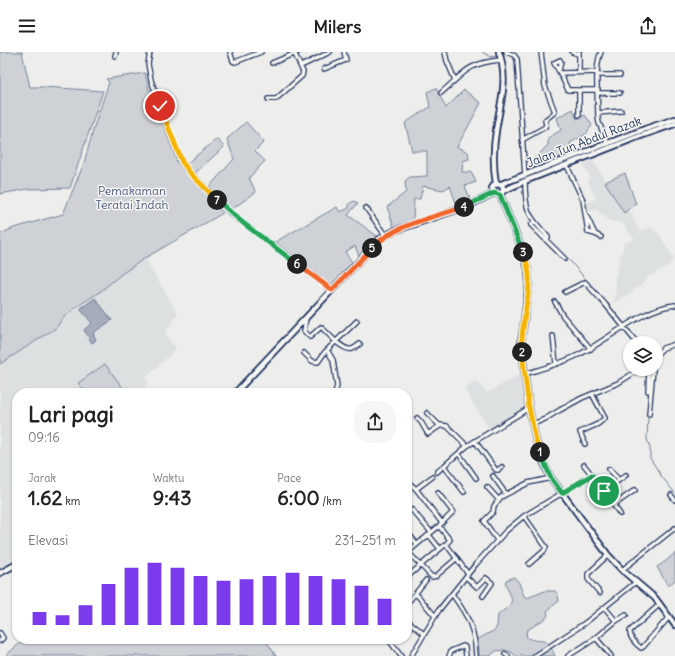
<!DOCTYPE html>
<html lang="id">
<meta charset="utf-8">
<style>
body{margin:0;font-family:Delius,sans-serif;background:#f6f6f6;color:#222;height:100vh;display:flex;flex-direction:column;font-size:15px;white-space:nowrap}
*{box-sizing:border-box;margin:0}
p{font-size:13px;color:#767676}
.icon{flex:none;width:22px;height:22px;fill:none;stroke:currentColor;stroke-width:2;stroke-linecap:round;stroke-linejoin:round}
.map{position:relative;flex:1;overflow:hidden}
.drawer{position:absolute;left:12px;top:336px;width:400px;height:256px;display:flex;flex-direction:column;background:#fff;border-radius:16px;box-shadow:0 1px 3px #0004}
.drawer>*{flex:none}
.buttons{position:absolute;left:623px;top:284px;display:grid;gap:8px}
.buttons a{display:grid;place-items:center;width:40px;height:40px;border-radius:50%;background:#fff;box-shadow:0 1px 3px #0004;font-size:20px}
.pin{position:absolute;display:grid;place-items:center;width:34px;height:34px;color:#fff;margin:-17px;border:2px solid #fff;border-radius:50%;box-shadow:0 1px 4px #0007}
.km{position:absolute;width:20px;height:20px;margin:-10px;border-radius:50%;background:#222;color:#fff;font-size:11px;line-height:20px;text-align:center}
.round{display:grid;place-items:center;flex:none;width:42px;height:42px;border-radius:16px;background:#f6f6f6}
.overview{display:flex;align-items:center;justify-content:space-between;height:68px;padding:0 16px}
h1{font-size:22px;font-weight:700;line-height:30px}
.figures{display:grid;grid-template-columns:repeat(3,1fr);gap:6px;height:68px;padding:4px 16px}
.figures div{display:grid;align-content:center}
.figures b{font-size:20px;font-weight:700}
.figures small{font-size:11px;font-weight:400}
.figures p{font-size:11px}
.chart{height:112px;padding:8px 16px}
.chart p{display:flex;justify-content:space-between}
.chart svg{width:100%;height:72px;margin-top:4px;stroke:#7c3aed;stroke-width:6}
header{display:flex;justify-content:space-between;align-items:center;height:52px;padding:0 16px;background:#fff;font-size:18px;font-weight:700}
.map>svg:first-child{display:block}
.built{fill:#dde0e1}
.green{fill:#ced2d7;stroke:#74809a}
.water{fill:#a5acbc;stroke:#6e7a96}
.lines{fill:none;stroke-linecap:round;stroke-linejoin:round}
.stream{stroke:#6e7a96;stroke-width:1}
.minor-casing{stroke:#1b2f5e;stroke-width:6}
.major-casing{stroke:#1b2f5e;stroke-width:8}
.minor{stroke:#f6f6f2;stroke-width:3.5}
.major{stroke:#f6f6f2;stroke-width:4.5}
.split-1-casing{stroke:#fff;stroke-width:8}
.split-2-casing{stroke:#fff;stroke-width:8}
.split-3-casing{stroke:#fff;stroke-width:8}
.split-4-casing{stroke:#fff;stroke-width:8}
.split-5-casing{stroke:#fff;stroke-width:8}
.split-6-casing{stroke:#fff;stroke-width:8}
.split-7-casing{stroke:#fff;stroke-width:8}
.split-8-casing{stroke:#fff;stroke-width:8}
.split-1{stroke:#22a559;stroke-width:5}
.split-2{stroke:#f5b400;stroke-width:5}
.split-3{stroke:#f5b400;stroke-width:5}
.split-4{stroke:#22a559;stroke-width:5}
.split-5{stroke:#f0652b;stroke-width:5}
.split-6{stroke:#f0652b;stroke-width:5}
.split-7{stroke:#22a559;stroke-width:5}
.split-8{stroke:#f5b400;stroke-width:5}
.labels{text-anchor:middle;stroke-width:3;stroke-linejoin:round;paint-order:stroke}
.street-label{font-size:12px;fill:#1b2f5e;stroke:#f6f6f2}
.park-label{font-size:12px;fill:#48587c;stroke:#f6f6f2}
</style>
<header><svg class="icon" aria-label="menu" viewBox="0 0 24 24"><path d="M4 6h16M4 12h16M4 18h16"/></svg>Milers<svg class="icon" aria-label="share" viewBox="0 0 24 24"><path d="M12 15V3M7 8l5-5 5 5M5 13v7h14v-7"/></svg></header>
<div class="map">
<svg width="675" height="604" viewBox="0 0 675 604">
<rect width="100%" height="100%" fill="#edeeec"/>
<filter id="ink" filterUnits="userSpaceOnUse"><feTurbulence type="fractalNoise" baseFrequency=".025" numOctaves="2"/><feDisplacementMap in="SourceGraphic" scale="8" xChannelSelector="R" yChannelSelector="G"/><feConvolveMatrix kernelMatrix="1 2 1 2 8 2 1 2 1" color-interpolation-filters="sRGB"/></filter>
<g filter="url(#ink)">
<!-- built -->
<path class="built" d="M593 108 621 157 634 162 632 165 640 179 652 175 655 180H658L674 207 667 215 650 224 632 241 621 246 615 251 614 248 616 238 615 226 624 191 635 187 628 180 623 171 609 169 596 157 590 160 587 152 596 146 587 128 590 126 583 112Z
M145 206 178 262 165 280 166 283 176 297 145 327 149 330 141 341H17V509L0 518V312L56 276 63 266 75 256 101 239 120 223Z
M521 322 527 355 490 378 464 337 476 328 487 341Z"/>
<!-- green -->
<path class="green" d="M0 0H22L30 35H44L103 39 70 136 28 137 0 142Z
M145 21 149 38 164 74 177 110 193 129 211 146 223 161 145 206 120 223 101 239 75 256 63 266 56 276 0 312V182L14 176 63 162 84 111 94 75 109 30 106 27Z
M436 36 446 56 464 38 481 51 457 95 468 100 469 107 463 109 462 120H471L476 130 465 134 471 149 457 154 450 134 443 138 423 134 420 147H414L413 168 394 175 387 155 406 140 405 129 410 125 427 124V99H412L405 71 430 55 427 40Z
M573 57 577 67 585 63 592 73 586 82 570 91 573 101 540 116 536 110 533 111V108L548 93V86L561 78 557 66Z
M246 70 264 90 255 99 265 109 249 126 256 140 232 157 209 135 234 107 227 87Z
M217 87 224 95 194 122 186 112Z
M625 121 636 152 624 161 605 130Z
M354 149 358 151 348 163 377 184 359 204 355 194 345 200 352 210 331 234 275 190 337 155 340 160 349 156V152Z
M105 312 126 340V341H86L78 331Z
M675 501V528L668 534 657 515 666 509Z
M514 525 519 531 524 544 527 546 545 539H555L558 543 559 549 547 559 548 563 546 566 526 579 527 586C545 592 546 583 555 604H516L511 600 505 598 496 599 490 604H479L478 587 495 578 497 574 498 563C501 560 505 558 508 555 518 545 503 538 506 528Z
M25 587H265L276 604H5Z"/>
<!-- water -->
<path class="water" d="M95 246 112 268 93 281 96 288 92 291 84 278 92 271 80 257Z"/>
<g class="lines">
<!-- stream -->
<path class="stream" d="M482 0 491 5 498 4
M519 10 521 41
M527 136 528 149
M534 173 539 177
M548 187 571 210 600 244
M631 281 640 291
M648 364 647 387 650 396V406L662 425 675 441"/>
<defs>
<path id="minor" d="M150 0 148 12 151 28 169 79 182 110 186 116 230 161 332 238
M230 0 233 9 235 10 261 0
M445 0 447 9 455 28
M506 0 514 3 517 7 525 124
M572 0 578 2
M579 0V20
M601 0C594 15 598 48 598 66L599 71 608 92
M115 4 116 0
M272 11 298 0
M301 14 330 0
M324 17 346 8 344 0
M559 18 561 10 560 8 554 11 560 21
M597 20 560 21 568 38H598
M597 23H620
M579 39V63
M441 41C464 21 467 11 501 8
M598 41H620
M268 47H276L302 24 303 20 294 0
M598 61 621 59
M522 88 545 75 546 73 545 68 555 60 545 34 541 0
M567 114 583 148 588 180 595 182 601 185
M525 129C525 160 528 163 548 185L547 188
M366 156 385 183
M586 163 595 182
M534 170 531 173 565 207
M565 240 585 230 605 252 637 291
M555 250 563 264 591 297
M306 266 304 279 310 285 321 275C328 281 342 299 352 297 355 296 358 293 360 292
M553 284 556 312
M327 298 333 308 337 334 335 341
M304 301 312 309 318 310 325 300 357 269
M656 303 663 296 675 292
M524 322C544 316 564 311 582 301 611 286 643 256 675 253
M648 339 649 317
M427 361 440 374
M649 362 653 317
M417 366 421 370 428 382 441 373 447 374 467 394
M533 372 545 367 560 358 582 346 618 331 640 317
M475 389 496 418H498L502 415
M585 392 580 380 598 372 605 366 592 342
M459 402 476 426
M444 414 464 440
M609 417 619 428
M437 420 467 394 529 356
M592 423 620 462
M493 424 506 442
M407 429 416 437 442 471
M487 435 498 447
M416 437 432 425
M604 439 626 423
M438 441 453 460 439 474 450 488 446 492 468 522
M671 443 675 448
M614 453 635 438
M412 458 431 480
M524 464 546 495 544 499 529 512
M407 480 417 492
M429 483 440 497
M497 488 484 469 493 460 494 454 501 445 528 431 551 426
M408 500 432 525 436 524 457 506
M407 501 439 474
M622 518 675 476
M407 525 446 492
M466 525 477 535 486 526 492 531 483 544
M600 541 588 527V522L608 503
M415 542 426 528
M452 542C468 564 475 577 476 604
M410 548 414 543H417L435 564
M660 552 630 579C629 586 636 592 641 596L643 595 669 565
M605 556 616 569
M407 568 424 582
M0 581 3 586 0 589
M596 586 611 604
M388 587 401 604
M505 602 508 604
M411 604 439 558 476 512 506 479 524 464 592 423 584 413
M449 604 451 599 463 594 465 595 466 604
M535 604 585 571 636 530
M568 604 596 586 616 569 626 563"/>
<path id="major" d="M496 132C493 114 493 97 496 79 500 50 509 30 499 0
M501 132 645 77 675 67
M503 139V135L499 132 494 133 492 136 494 141 500 143 503 139 525 129 635 86 675 72
M500 143 522 197 528 217 529 231 521 291 529 356 536 389 542 407 551 426 608 503 622 518 655 546 675 573
M235 341 380 187 394 179 468 154 494 141
M0 521 17 512"/>
</defs>
<!-- minor casing -->
<use href="#minor" class="minor-casing"/>
<!-- major casing -->
<use href="#major" class="major-casing"/>
<!-- minor -->
<use href="#minor" class="minor"/>
<!-- major -->
<use href="#major" class="major"/>
</g>
</g>
<g class="lines" filter="url(#ink)">
<defs>
<path id="split-1" d="M540 400 551 426 562 441 592 423 604 439"/>
<path id="split-2" d="M522 300 529 356 536 389 540 400"/>
<path id="split-3" d="M522 300C520 276 528 255 529 231 530 221 527 210 523 200"/>
<path id="split-4" d="M464 155 494 141 500 143 523 200"/>
<path id="split-5" d="M372 196C393 173 435 165 464 155"/>
<path id="split-6" d="M297 212 332 238 372 196"/>
<path id="split-7" d="M217 148 243 171 297 212"/>
<path id="split-8" d="M160 54 182 110 191 122 217 148"/>
</defs>
<!-- split-1 casing -->
<use href="#split-1" class="split-1-casing"/>
<!-- split-2 casing -->
<use href="#split-2" class="split-2-casing"/>
<!-- split-3 casing -->
<use href="#split-3" class="split-3-casing"/>
<!-- split-4 casing -->
<use href="#split-4" class="split-4-casing"/>
<!-- split-5 casing -->
<use href="#split-5" class="split-5-casing"/>
<!-- split-6 casing -->
<use href="#split-6" class="split-6-casing"/>
<!-- split-7 casing -->
<use href="#split-7" class="split-7-casing"/>
<!-- split-8 casing -->
<use href="#split-8" class="split-8-casing"/>
<!-- split-1 -->
<use href="#split-1" class="split-1"/>
<!-- split-2 -->
<use href="#split-2" class="split-2"/>
<!-- split-3 -->
<use href="#split-3" class="split-3"/>
<!-- split-4 -->
<use href="#split-4" class="split-4"/>
<!-- split-5 -->
<use href="#split-5" class="split-5"/>
<!-- split-6 -->
<use href="#split-6" class="split-6"/>
<!-- split-7 -->
<use href="#split-7" class="split-7"/>
<!-- split-8 -->
<use href="#split-8" class="split-8"/>
</g>
<g class="labels">
<!-- street labels -->
<g class="street-label">
<text transform="translate(584 90) rotate(-21)" y="4">Jalan Tun Abdul Razak</text>
</g>
<!-- park labels -->
<g class="park-label">
<text x="132" y="143">Pemakaman<tspan x="132" dy="14">Teratai Indah</tspan></text>
</g>
</g>
</svg>
<div class="buttons">
<a><svg class="icon" aria-label="layers" viewBox="0 0 24 24"><path d="M12 4l9 5-9 5-9-5zM3 14l9 5 9-5"/></svg></a>
</div>
<div class="pin" style="left:604px;top:439px;background:#1e9e55"><svg class="icon" aria-label="arrive" viewBox="0 0 24 24"><path d="M6 21V4h12l-3 4 3 4H6"/></svg></div>
<div class="pin" style="left:160px;top:54px;background:#d93025"><svg class="icon" aria-label="check" viewBox="0 0 24 24"><path d="M5 12l5 5 9-10"/></svg></div>
<b class="km" style="left:540px;top:400px">1</b>
<b class="km" style="left:522px;top:300px">2</b>
<b class="km" style="left:523px;top:200px">3</b>
<b class="km" style="left:464px;top:155px">4</b>
<b class="km" style="left:372px;top:196px">5</b>
<b class="km" style="left:297px;top:212px">6</b>
<b class="km" style="left:217px;top:148px">7</b>
<section class="drawer">
<div class="overview"><div><h1>Lari pagi</h1><p>09:16</p></div><a class="round"><svg class="icon" aria-label="share" viewBox="0 0 24 24"><path d="M12 15V3M7 8l5-5 5 5M5 13v7h14v-7"/></svg></a></div>
<div class="figures">
<div><p>Jarak</p><b>1.62<small> km</small></b></div>
<div><p>Waktu</p><b>9:43</b></div>
<div><p>Pace</p><b>6:00<small> /km</small></b></div>
</div>
<div class="chart"><p><span>Elevasi</span>231–251 m</p>
<svg viewBox="0 0 160 44" preserveAspectRatio="none"><path d="M5 44V36M15 44V38M25 44V32M35 44V19M45 44V9M55 44V6M65 44V9M75 44V14M85 44V17M95 44V16M105 44V14M115 44V12M125 44V14M135 44V16M145 44V20M155 44V28"/></svg>
</div>
</section>
</div>
